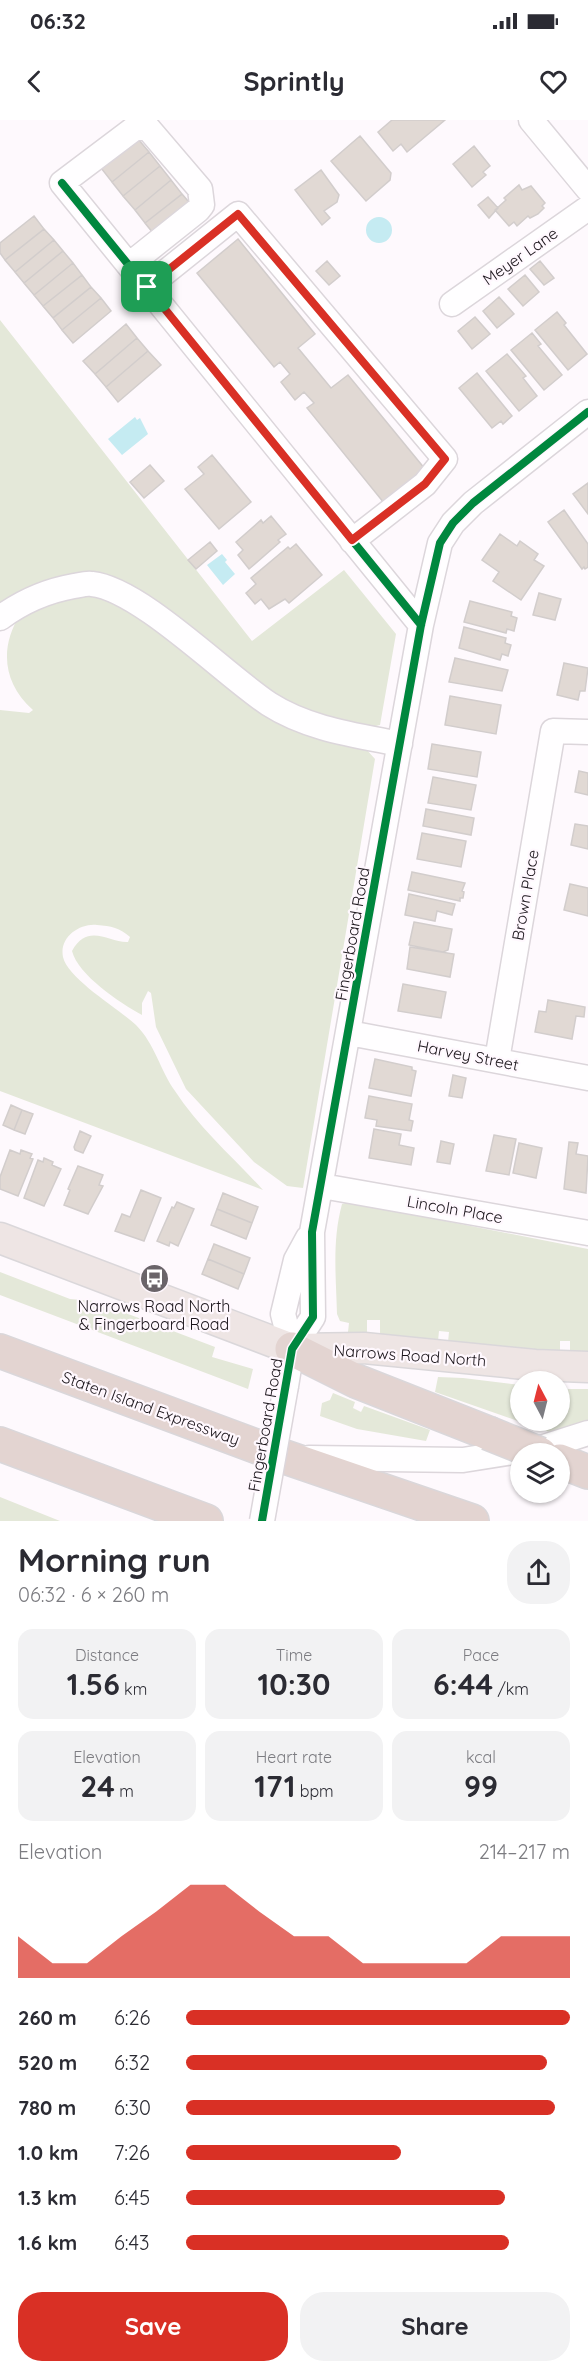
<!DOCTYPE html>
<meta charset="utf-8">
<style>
body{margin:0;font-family:Quicksand,sans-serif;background:#f2f2f3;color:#2b2b33;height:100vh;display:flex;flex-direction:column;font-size:22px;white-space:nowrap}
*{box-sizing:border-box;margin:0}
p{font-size:20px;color:#7c7c81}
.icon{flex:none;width:33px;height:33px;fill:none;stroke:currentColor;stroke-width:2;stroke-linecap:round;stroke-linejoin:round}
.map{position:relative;height:1401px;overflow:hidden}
.panel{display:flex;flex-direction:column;background:#fff;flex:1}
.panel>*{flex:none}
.needle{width:39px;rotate:353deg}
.fabs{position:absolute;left:510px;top:1251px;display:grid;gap:12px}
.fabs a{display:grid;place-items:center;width:60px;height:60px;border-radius:50%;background:#fff;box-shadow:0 2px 4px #0004;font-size:30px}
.pin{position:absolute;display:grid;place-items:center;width:51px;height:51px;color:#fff;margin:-26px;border-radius:12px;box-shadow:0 3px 9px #0006}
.round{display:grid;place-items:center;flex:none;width:63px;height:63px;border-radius:24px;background:#f2f2f3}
.headline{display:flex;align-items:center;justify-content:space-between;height:102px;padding:0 18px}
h1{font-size:33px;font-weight:700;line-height:45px}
.metrics{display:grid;grid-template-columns:repeat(3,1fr);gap:9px;height:102px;padding:6px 18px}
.metrics div{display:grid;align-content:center;border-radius:15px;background:#f2f2f3;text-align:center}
.metrics b{font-size:30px;font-weight:700}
.metrics small{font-size:16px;font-weight:400}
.metrics p{font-size:16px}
.chart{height:168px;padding:12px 18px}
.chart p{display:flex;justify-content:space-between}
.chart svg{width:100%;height:108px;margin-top:6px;fill:#d93025;opacity:.7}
.button{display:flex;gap:12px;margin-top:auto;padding:12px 18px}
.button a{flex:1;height:69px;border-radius:24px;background:#d93025;color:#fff;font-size:24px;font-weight:700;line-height:69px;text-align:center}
.button a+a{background:#f2f2f3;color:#2b2b33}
ul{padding:0 18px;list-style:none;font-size:20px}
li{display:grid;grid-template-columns:96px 72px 1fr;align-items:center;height:45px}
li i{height:15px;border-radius:8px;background:#d93025}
.status{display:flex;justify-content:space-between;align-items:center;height:42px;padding:0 30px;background:#fff;direction:ltr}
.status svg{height:16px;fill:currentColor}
header{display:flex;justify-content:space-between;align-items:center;height:78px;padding:0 18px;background:#fff;font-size:27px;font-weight:700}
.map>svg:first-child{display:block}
.green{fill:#e4e8d9}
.water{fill:#c5ebf2}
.building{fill:#e1d9d4;stroke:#d2cdcc;stroke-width:1.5}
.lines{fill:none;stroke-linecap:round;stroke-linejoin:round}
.minor-casing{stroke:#dcd6db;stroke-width:27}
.major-casing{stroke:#dad7da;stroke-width:33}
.highway-casing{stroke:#dad7da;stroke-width:36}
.minor{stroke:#fffeff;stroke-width:24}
.major{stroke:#eee5e4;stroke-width:30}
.highway{stroke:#e3d4d1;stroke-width:33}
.minor-bridge-casing{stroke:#dcd6db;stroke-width:27;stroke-linecap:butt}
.highway-bridge-casing{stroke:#dad7da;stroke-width:36;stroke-linecap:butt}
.minor-bridge{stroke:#fffeff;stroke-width:24}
.highway-bridge{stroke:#e3d4d1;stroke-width:33}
.cycleway-casing{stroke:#fff8fe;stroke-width:11}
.cycleway{stroke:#00873e;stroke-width:8}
.route-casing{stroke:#fff;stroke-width:12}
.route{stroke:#d93025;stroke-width:8}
.labels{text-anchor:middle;stroke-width:4.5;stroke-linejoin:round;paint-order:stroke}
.street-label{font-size:16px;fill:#1a141a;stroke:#fff8fe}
.poi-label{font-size:16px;fill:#1a141a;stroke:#fff8fe}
</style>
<div class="status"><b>06:32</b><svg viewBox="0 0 49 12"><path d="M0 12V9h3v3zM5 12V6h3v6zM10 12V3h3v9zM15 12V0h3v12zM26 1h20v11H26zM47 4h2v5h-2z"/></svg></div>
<header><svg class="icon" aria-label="back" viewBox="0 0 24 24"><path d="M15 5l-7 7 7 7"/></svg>Sprintly<svg class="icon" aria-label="heart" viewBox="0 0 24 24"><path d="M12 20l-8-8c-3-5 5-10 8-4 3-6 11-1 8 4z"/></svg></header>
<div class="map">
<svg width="588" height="1401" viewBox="0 0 588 1401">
<rect width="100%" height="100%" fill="#fef9fd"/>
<!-- green -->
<path class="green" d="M0 200 252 521 344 450 396 514 380 605 372 607 312 599 116 465 0 487Z
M99 474 366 629 375 639 303 1068 287 1066 254 1042 186 969 156 907 151 873 148 871 142 883V895C120 883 78 855 72 831 88 802 109 823 128 822L130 817C120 808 111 806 97 805 80 803 59 817 63 837 68 859 119 889 136 905 155 924 160 950 175 971 199 1008 234 1038 263 1070L0 971V590L29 593 33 590C2 563 0 526 20 495 25 492 30 486 35 484 50 478 82 477 99 474Z
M349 1082 588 1129V1233L570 1232V1221H560V1233L448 1222 449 1212 439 1211 438 1221 380 1214V1200H367V1213L348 1212 349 1203 340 1201 337 1194C336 1156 332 1121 342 1084Z
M0 1152 70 1179 94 1181 215 1227 212 1237 253 1249 248 1269 0 1175Z
M438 1257 463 1258 520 1265V1300H560V1269H588V1304L555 1314 435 1272Z
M333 1273 355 1282 353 1288 361 1292 364 1286 430 1310 426 1321 357 1309 320 1296 322 1283 330 1280Z
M0 1377 60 1401H0Z"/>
<!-- water -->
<path class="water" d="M366 110a13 13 0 1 1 26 0a13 13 0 1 1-26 0Z
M135 297 137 300 140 298 148 314 122 335 108 319Z
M222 434 227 440 225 442 235 454 223 465 207 445Z"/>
<!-- building -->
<path class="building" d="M392 0H445L407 32 401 24 393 31 378 12Z
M360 16 391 53 390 60 366 81 331 41Z
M138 19 149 32 112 62 101 48Z
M474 26 490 46 483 52 486 55 472 67 453 44Z
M149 32 160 46 123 76 112 62Z
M160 46 171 60 135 90 123 76Z
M321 50 339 75 337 82 324 91 330 98 322 105 295 70Z
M171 60 182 74 145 103 135 90Z
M519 65 522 70 531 66 545 83 542 86 544 88 538 94 530 98 528 96 517 106 514 102 509 106 495 90 506 80 504 78Z
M182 74 194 88 157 118 145 103Z
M488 77 498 88 489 98 478 85Z
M34 96 44 109 5 140 0 133V123Z
M44 109 54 120 15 152 5 140Z
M238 119 315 214 298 228 331 268 348 255 425 349 384 383 307 288 314 283 304 272 295 280 281 262 290 254 280 242 274 247 197 153Z
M54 120 63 131 24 163 15 152Z
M63 131 73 143 34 175 24 163Z
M327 141 340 156 329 165 316 151Z
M540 141 554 158 544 165 530 149Z
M73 143 82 155 43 186 34 175Z
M82 155 91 167 53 198 43 186Z
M525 155 539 172 523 186 508 169Z
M91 167 101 178 62 210 53 198Z
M499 177 514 194 497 208 483 191Z
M101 178 111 191 73 223 62 210Z
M557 192 566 203 564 205 587 234 568 250 535 210Z
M475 197 490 214 472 229 458 211Z
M126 204 137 218 95 254 83 241Z
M532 213 541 224 538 226 562 255 544 270 511 230Z
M137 218 148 231 106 267 95 254Z
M148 231 161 245 118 282 106 267Z
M507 234 526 256 523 258 537 276 519 291 486 251Z
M477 253 512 296 503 304 501 301 492 308 459 268Z
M212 335 251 382 219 409 185 369 204 354 198 347Z
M150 345 164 361 144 378 130 362Z
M588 363V394L573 374Z
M564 390 588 424V447L585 449 584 447 582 449 548 402Z
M271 396 286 414 278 420 280 422 249 449 238 435 243 430 236 422 261 400 263 403Z
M500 414 517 426 520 421 538 434 534 440 544 446 521 480 493 461 499 452 482 440Z
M210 422 217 431 196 449 188 440Z
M296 424 322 455 289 483 285 479 269 489 261 479 255 484 246 473 256 464 251 458 288 427 290 429Z
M539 473 561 479 555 500 533 495Z
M470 481 512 492 511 496 517 498 514 511 507 509 506 513 464 502Z
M464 507 506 518 505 523 511 525 508 536 502 534 500 540 459 528Z
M455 538 508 550 502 571 449 562Z
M564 543 588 548 585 571H580L578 580 557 575Z
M450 576 501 585 496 614 445 605Z
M432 624 481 632 477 657 428 649Z
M579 651 588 653V675L575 672Z
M433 657 476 665 471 690 428 683Z
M426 689 474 698 471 715 423 706Z
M575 704 588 706V729L571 725Z
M422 713 466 721 461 747 417 739Z
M412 752 465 763 462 771 464 772 463 778H460V781L408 770Z
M570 764 588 768V796L564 790Z
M409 774 455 784 452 795 437 791 435 801 405 795Z
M414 802 452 809 448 830 443 832 409 825Z
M410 827 454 834 450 857 407 849Z
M403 864 446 872 441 898 398 891Z
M548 880 585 887 584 897 576 896 572 919 535 912 539 891 546 892Z
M375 939 412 947V950L416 951 411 976 369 968Z
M453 955 466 958 462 978 449 976Z
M369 976 412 984 409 1000 413 1001 411 1011 376 1006 377 1000 365 998Z
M11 985 22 990 14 1010 3 1005Z
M22 990 33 994 25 1014 14 1010Z
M374 1009 401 1014 399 1025 414 1028 411 1045 369 1038Z
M80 1011 91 1016 83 1033 75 1030 74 1027Z
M494 1015 516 1019 509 1055 486 1051Z
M441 1021 454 1024 450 1044 437 1042Z
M569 1022 578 1023 576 1034 588 1036 586 1073 564 1069Z
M519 1023 542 1028 536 1058 513 1053Z
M10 1030 20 1034 21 1030 32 1034 30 1038 33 1039 18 1076 0 1069V1057Z
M44 1038 53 1042 52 1045 61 1049 44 1086 24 1078 38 1040 43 1042Z
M78 1046 103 1055 99 1065 103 1066 88 1094 64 1085 70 1070 68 1069Z
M141 1070 161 1078 144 1121 115 1111 122 1094 130 1097Z
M223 1073 258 1087 252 1103 217 1089Z
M177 1082 194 1089 178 1126 170 1122 169 1126 157 1121 172 1087 174 1088Z
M217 1089 252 1103 246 1119 211 1105Z
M214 1124 250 1138 244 1154 208 1139Z
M208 1139 244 1154 238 1169 202 1154Z"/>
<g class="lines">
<defs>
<path id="minor" d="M531 0 588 69
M129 145 198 90 202 85 200 69 147 7 135 8 62 63 421 505
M147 167 238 94 445 339 425 364 352 421
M452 184 588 88
M0 498C23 481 46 471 74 466 80 465 87 463 92 464 140 469 225 555 269 584 308 609 355 615 400 624
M349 913 588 958
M497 940 553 611 588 612
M322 1066 588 1113
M292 1229 283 1194 296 1140 308 1118
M286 1266 292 1229 313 1197 312 1112 421 505 440 423 453 403 473 383 588 292
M309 1338 463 1340 544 1327 588 1313"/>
<path id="major" d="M0 1118 292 1229 364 1228 535 1245 588 1247"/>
<path id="highway" d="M292 1229 356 1261 488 1313
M0 1231 285 1337 472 1401
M0 1324 206 1401
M560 1341 588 1352"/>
</defs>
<!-- minor casing -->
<use href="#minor" class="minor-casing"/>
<!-- major casing -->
<use href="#major" class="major-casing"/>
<!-- highway casing -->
<use href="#highway" class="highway-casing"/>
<!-- minor -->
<use href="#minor" class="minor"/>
<!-- major -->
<use href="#major" class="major"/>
<!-- highway -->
<use href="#highway" class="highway"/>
<defs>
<path id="minor-bridge" d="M262 1401 286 1266"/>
<path id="highway-bridge" d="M488 1313 540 1334"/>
</defs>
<!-- minor-bridge casing -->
<use href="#minor-bridge" class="minor-bridge-casing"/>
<!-- highway-bridge casing -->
<use href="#highway-bridge" class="highway-bridge-casing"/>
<!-- minor-bridge -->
<use href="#minor-bridge" class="minor-bridge"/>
<!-- highway-bridge -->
<use href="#highway-bridge" class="highway-bridge"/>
<defs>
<path id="cycleway" d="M62 63 421 505
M262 1401 292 1229 313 1197 312 1112 421 505 440 423 453 403 473 383 588 292"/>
</defs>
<!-- cycleway casing -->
<use href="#cycleway" class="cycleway-casing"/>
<!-- cycleway -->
<use href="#cycleway" class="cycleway"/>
</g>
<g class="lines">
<defs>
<path id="route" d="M238 94 445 339 425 364 352 420 147 167Z"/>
</defs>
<!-- route casing -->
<use href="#route" class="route-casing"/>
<!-- route -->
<use href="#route" class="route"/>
</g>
<!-- icons -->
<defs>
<symbol id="bus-disc" viewBox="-11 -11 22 22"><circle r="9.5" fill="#6a6469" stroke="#fff8fe"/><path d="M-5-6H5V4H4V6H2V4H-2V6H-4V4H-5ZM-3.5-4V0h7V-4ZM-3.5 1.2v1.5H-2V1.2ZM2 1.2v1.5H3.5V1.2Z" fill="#fff"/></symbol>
</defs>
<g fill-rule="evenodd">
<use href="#bus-disc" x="138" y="1142" width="33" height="33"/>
</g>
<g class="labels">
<!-- street labels -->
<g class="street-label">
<text transform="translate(520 136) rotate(-35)" y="6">Meyer Lane</text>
<text transform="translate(525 775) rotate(-80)" y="6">Brown Place</text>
<text transform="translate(352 814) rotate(-80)" y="6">Fingerboard Road</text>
<text transform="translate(468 935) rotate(11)" y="6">Harvey Street</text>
<text transform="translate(455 1089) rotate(10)" y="6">Lincoln Place</text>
<text transform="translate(410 1235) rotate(4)" y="6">Narrows Road North</text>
<text transform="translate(151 1288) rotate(20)" y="6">Staten Island Expressway</text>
<text transform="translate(265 1305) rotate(-80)" y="6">Fingerboard Road</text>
</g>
<!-- poi labels -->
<g class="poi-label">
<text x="154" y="1192">Narrows Road North<tspan x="154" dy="18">&amp; Fingerboard Road</tspan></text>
</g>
</g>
</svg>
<div class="fabs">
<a><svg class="needle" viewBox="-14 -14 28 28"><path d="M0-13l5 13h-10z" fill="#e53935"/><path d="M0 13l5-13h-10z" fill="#7c7c81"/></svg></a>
<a><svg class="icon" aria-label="layers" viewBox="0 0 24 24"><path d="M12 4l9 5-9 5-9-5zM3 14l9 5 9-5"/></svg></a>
</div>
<div class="pin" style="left:147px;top:167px;background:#1e9e55"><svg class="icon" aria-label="arrive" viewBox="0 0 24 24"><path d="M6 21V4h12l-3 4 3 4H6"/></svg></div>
</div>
<section class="panel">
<div class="headline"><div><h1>Morning run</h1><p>06:32 · 6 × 260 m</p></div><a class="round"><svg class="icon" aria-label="share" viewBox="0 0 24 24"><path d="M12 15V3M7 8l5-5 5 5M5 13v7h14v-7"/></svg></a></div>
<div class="metrics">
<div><p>Distance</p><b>1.56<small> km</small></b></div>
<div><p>Time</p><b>10:30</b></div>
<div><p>Pace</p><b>6:44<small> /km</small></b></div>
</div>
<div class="metrics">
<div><p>Elevation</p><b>24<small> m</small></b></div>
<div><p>Heart rate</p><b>171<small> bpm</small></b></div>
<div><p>kcal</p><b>99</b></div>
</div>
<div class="chart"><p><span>Elevation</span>214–217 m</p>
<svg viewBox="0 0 160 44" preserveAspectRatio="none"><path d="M0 44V27L10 38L20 38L30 27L40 17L50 6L60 6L70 17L80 27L90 27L100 38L110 38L120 38L130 38L140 27L150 27L160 27V44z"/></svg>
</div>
<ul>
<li><b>260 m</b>6:26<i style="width:100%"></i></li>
<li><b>520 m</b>6:32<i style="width:94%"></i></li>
<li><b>780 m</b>6:30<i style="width:96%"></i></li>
<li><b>1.0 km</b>7:26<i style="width:56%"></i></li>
<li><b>1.3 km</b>6:45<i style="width:83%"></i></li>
<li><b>1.6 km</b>6:43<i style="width:84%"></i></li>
</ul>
<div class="button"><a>Save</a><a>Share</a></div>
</section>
